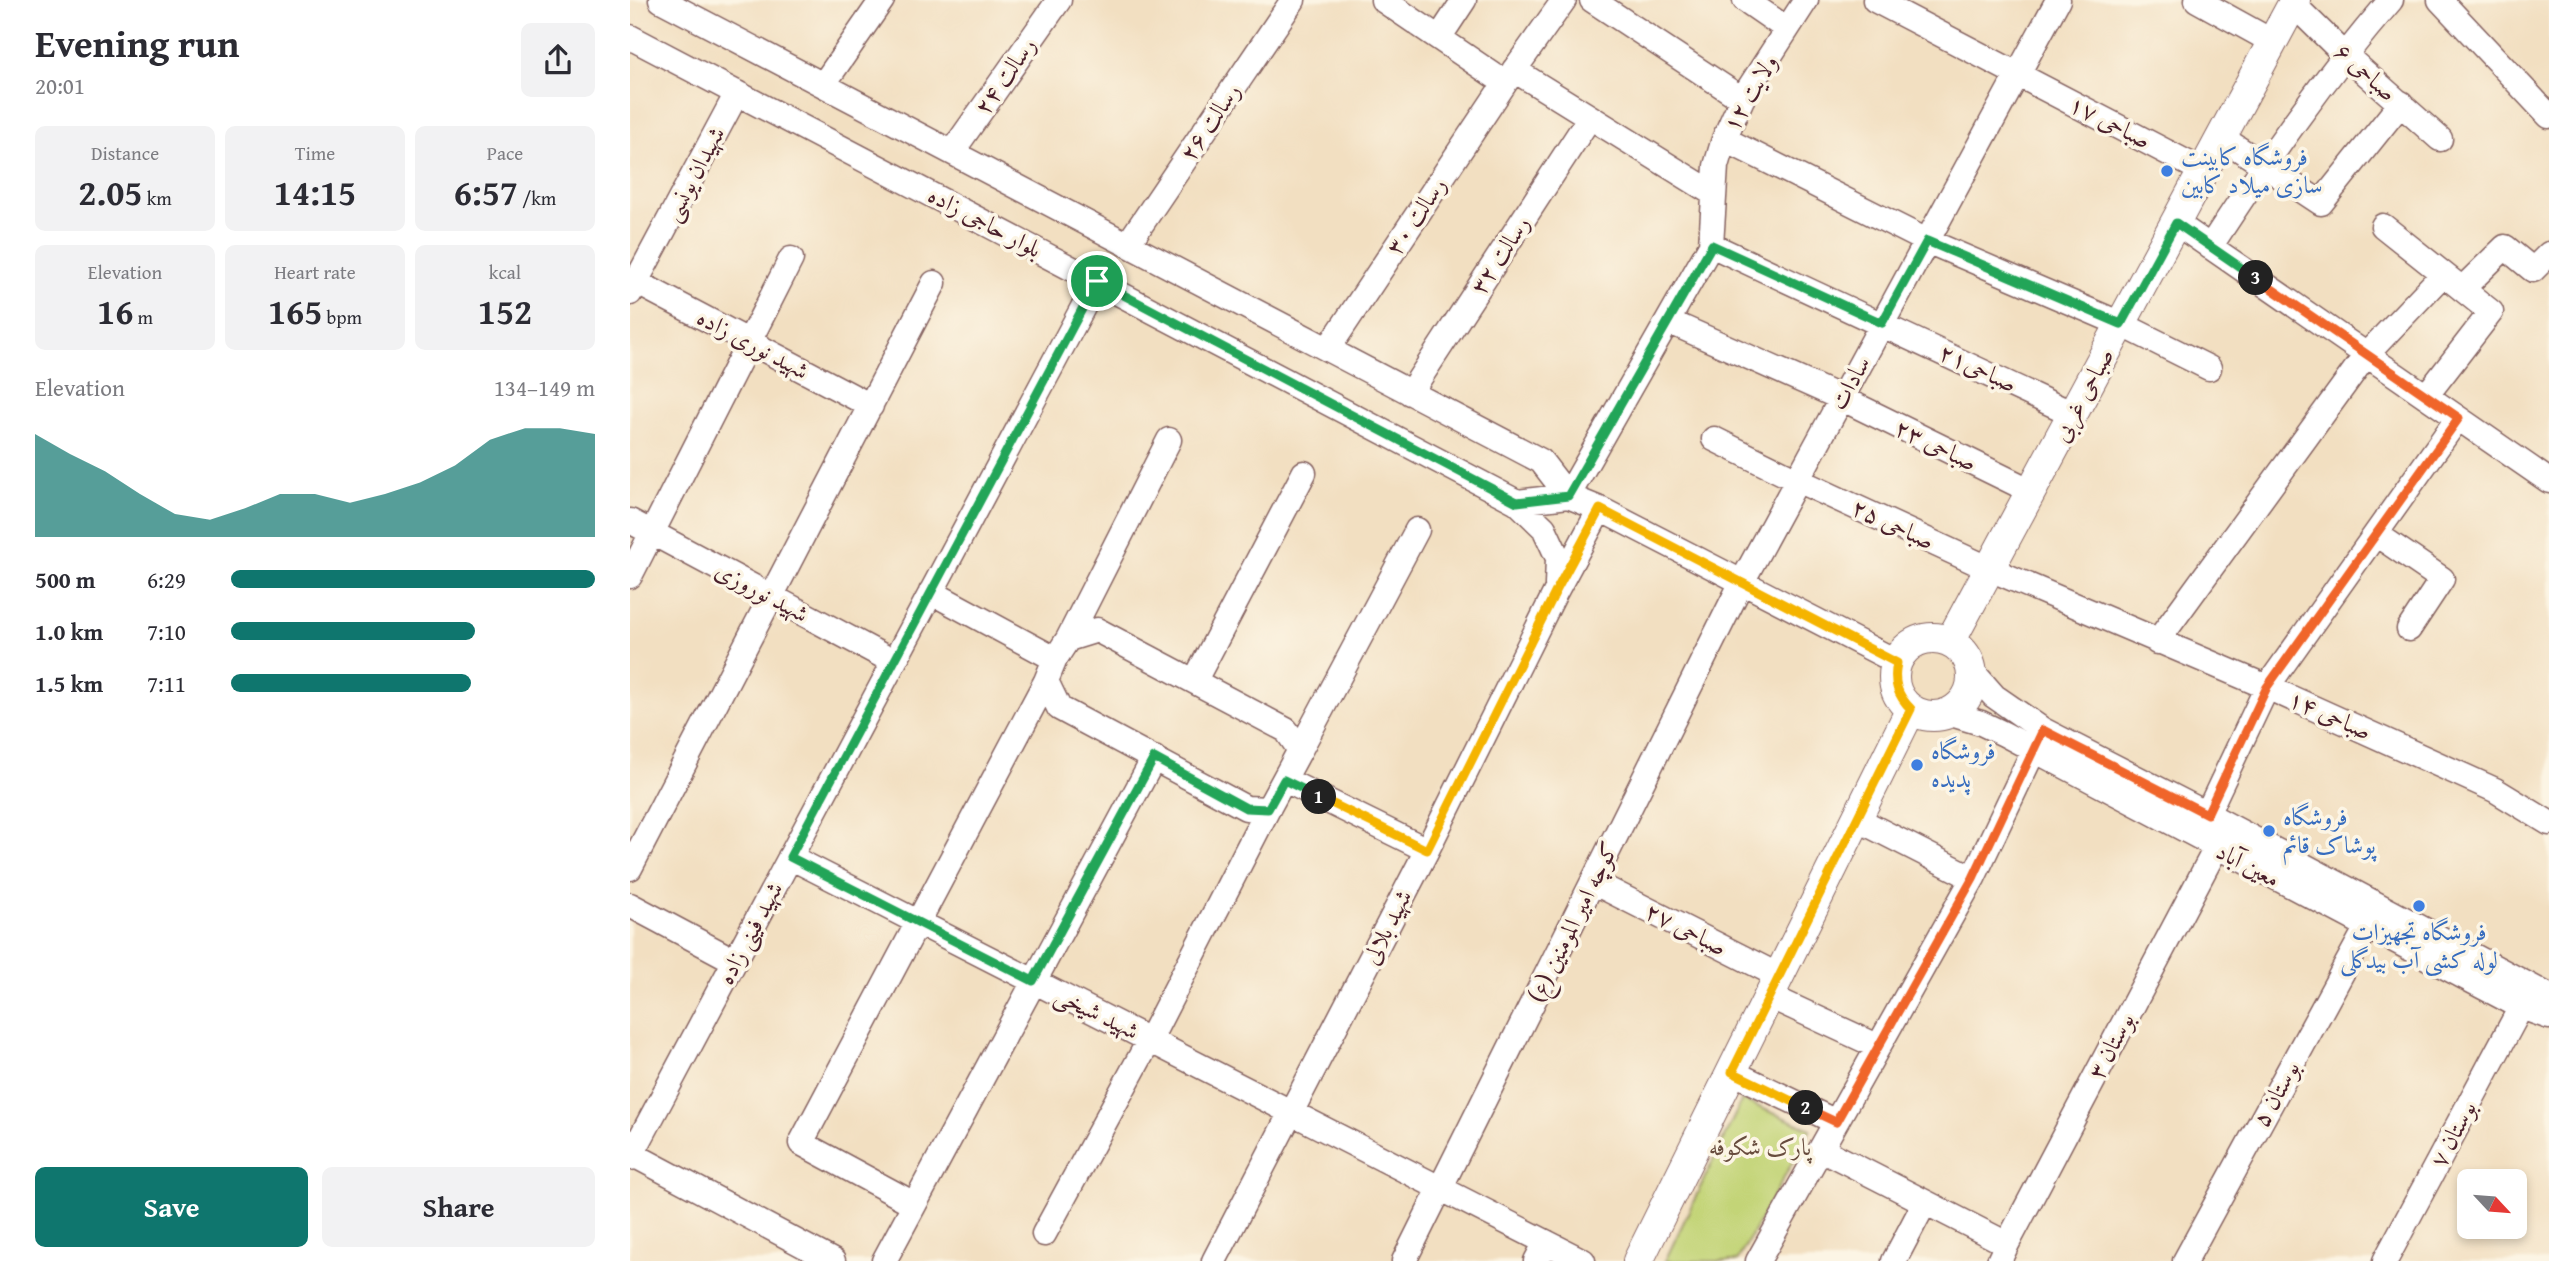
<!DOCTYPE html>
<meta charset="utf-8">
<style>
body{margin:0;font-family:"Gentium Book Plus",Amiri,serif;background:#f2f2f3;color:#2b2b33;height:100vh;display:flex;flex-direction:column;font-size:26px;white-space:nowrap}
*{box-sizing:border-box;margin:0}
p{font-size:23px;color:#7c7c81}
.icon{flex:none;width:38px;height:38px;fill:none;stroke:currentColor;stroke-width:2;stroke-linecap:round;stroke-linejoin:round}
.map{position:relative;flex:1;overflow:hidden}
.details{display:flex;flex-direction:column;background:#fff;width:630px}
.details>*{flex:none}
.needle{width:46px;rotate:116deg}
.controls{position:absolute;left:1827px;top:1169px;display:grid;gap:14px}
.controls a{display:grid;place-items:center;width:70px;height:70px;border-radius:10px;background:#fff;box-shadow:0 4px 10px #0003;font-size:35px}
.pin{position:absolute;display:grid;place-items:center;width:60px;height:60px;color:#fff;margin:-30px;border:4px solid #fff;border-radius:50%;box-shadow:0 2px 7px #0007}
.km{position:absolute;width:35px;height:35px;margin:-18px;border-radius:50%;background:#222;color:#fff;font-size:19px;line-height:35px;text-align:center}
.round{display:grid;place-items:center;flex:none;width:74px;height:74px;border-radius:10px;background:#f2f2f3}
.headline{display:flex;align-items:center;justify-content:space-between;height:119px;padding:0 35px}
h1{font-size:38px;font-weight:700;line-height:52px}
.metrics{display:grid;grid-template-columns:repeat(3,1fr);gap:10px;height:119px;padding:7px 35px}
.metrics div{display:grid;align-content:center;border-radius:10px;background:#f2f2f3;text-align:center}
.metrics b{font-size:35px;font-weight:700}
.metrics small{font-size:19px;font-weight:400}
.metrics p{font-size:19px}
.chart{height:196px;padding:14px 35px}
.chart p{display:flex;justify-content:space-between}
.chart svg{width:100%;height:126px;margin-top:7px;fill:#0f766e;opacity:.7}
.action{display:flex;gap:14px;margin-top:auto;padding:14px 35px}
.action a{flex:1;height:80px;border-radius:10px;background:#0f766e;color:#fff;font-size:28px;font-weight:700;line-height:80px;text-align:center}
.action a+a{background:#f2f2f3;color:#2b2b33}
ul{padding:0 35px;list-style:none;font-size:23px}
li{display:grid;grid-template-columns:112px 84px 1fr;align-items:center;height:52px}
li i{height:18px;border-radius:9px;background:#0f766e}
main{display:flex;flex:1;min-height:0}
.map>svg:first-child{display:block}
.green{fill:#c3d477;stroke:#867a51;stroke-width:2}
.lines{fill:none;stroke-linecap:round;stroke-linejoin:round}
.minor-casing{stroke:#856260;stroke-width:27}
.major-casing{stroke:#856260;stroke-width:32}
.minor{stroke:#fff;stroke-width:24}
.major{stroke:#fff;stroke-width:30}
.split-1-casing{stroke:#fff;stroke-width:14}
.split-2-casing{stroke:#fff;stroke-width:14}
.split-3-casing{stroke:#fff;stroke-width:14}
.split-4-casing{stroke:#fff;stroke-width:14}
.split-1{stroke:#22a559;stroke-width:9}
.split-2{stroke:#f5b400;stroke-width:9}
.split-3{stroke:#f0652b;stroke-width:9}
.split-4{stroke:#22a559;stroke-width:9}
.shop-dot{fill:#3f7fe0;stroke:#fcf5e5;stroke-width:2.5}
.labels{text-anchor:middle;stroke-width:7;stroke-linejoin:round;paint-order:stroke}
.street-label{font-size:24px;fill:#4a1f2b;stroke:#fcf5e5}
.shop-label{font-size:24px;fill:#366cbe;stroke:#fcf5e5;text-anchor:start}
.park-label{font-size:24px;fill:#684c3e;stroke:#fcf5e5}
</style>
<main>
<section class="details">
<div class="headline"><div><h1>Evening run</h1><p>20:01</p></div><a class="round"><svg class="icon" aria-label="share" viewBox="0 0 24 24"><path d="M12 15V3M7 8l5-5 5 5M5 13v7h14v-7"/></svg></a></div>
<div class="metrics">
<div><p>Distance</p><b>2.05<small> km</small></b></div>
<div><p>Time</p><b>14:15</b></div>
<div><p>Pace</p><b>6:57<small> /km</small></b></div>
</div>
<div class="metrics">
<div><p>Elevation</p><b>16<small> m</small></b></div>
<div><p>Heart rate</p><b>165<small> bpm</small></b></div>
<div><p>kcal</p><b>152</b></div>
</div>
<div class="chart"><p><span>Elevation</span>134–149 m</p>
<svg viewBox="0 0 160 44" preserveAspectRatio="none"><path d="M0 44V8L10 15L20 21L30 29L40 36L50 38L60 34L70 29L80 29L90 32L100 29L110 25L120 19L130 10L140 6L150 6L160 8V44z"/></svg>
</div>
<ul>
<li><b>500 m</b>6:29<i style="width:100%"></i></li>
<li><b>1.0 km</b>7:10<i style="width:67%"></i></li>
<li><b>1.5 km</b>7:11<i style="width:66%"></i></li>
</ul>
<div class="action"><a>Save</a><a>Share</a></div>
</section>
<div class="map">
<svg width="1919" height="1261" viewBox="0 0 1919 1261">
<rect width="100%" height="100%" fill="#fcf5e5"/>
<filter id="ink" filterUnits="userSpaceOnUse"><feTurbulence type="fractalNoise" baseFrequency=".0143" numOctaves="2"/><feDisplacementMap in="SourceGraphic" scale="14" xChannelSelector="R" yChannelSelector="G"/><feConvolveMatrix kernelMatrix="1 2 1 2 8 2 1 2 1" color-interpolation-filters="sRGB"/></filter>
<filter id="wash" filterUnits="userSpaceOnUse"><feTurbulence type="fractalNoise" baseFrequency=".00686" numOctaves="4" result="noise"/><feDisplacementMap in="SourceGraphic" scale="28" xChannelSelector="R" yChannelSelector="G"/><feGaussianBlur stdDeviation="1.57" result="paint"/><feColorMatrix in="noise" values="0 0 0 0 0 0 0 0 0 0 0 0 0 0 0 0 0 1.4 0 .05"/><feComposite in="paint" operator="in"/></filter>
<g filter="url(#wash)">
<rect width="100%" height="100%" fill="#f2dfc1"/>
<!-- green -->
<path class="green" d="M1112 1100 1181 1129 1107 1261H1035Z"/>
</g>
<g filter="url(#ink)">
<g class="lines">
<defs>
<path id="minor" d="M31 0 911 461 938 496
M753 0 875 83
M962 0 1112 99
M1115 0 1157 29
M1245 0 1573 171
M1567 0 1643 42
M1810 0 1919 116
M1663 4 1714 54 1810 139
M0 37 887 502 938 496 970 509 1267 662
M809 38 834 0
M884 70 1084 194
M193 85 252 0
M1591 137 1691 203 1771 103
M1094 139 1297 241 1491 324 1579 368
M322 152 429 0
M1546 223 1919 481
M1753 226 1861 312 1796 396
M498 244 663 0
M1081 245 1443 414
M1580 247C1636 161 1694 77 1761 0
M6 282 241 406
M1832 289 1875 247 1903 270 1919 254
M0 293 107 93
M1038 321 1211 398 1401 491
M698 349 875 83 934 0
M780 393 960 117
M1084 439 1167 480 1360 569 1637 687 1865 790 1919 823
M938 496 1081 245 1086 166 1094 139 1112 99 1176 0
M887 502 914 528 928 558 927 585
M0 521 264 662
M1746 534 1812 579 1779 629
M0 576 161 259
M301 592 425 659
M467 630 656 730 670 750 638 809 616 808 429 708 416 681 425 659 438 639Z
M438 639 539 440
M1527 642 1736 355 1813 274
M1342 671 1364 696 1413 730 1577 814 1919 996
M565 680 674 473
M1318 713 1351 723 1374 734 1891 1007 1919 1017
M670 750 787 530
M655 780 797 850
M1577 814 1637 687 1828 418
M1227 819 1343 878
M160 857 953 1261
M0 868 304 283
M963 882 1149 976
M0 905 105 961
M1139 996 1247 1046
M1102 1072 1206 1122
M1191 1149 1377 1244 1369 1261
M0 1153 203 1261
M0 1158 467 281
M284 1204 171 1143 416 681
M414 1234 520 1039 638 809
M1377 1244 1586 848
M254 1261 524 758
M584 1261 797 850 926 591 970 509
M774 1261 1112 582 1428 0
M906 1261 916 1242
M1128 1261 1343 878 1410 737
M1264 1261 1295 1202
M1555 1261 1737 927
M1755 1261 1891 1007"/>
<path id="major" d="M1264 677a39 39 0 1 1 78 0a39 39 0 1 1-78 0Z
M1320 642 1665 0
M1008 1261 1281 709"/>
</defs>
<!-- minor casing -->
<use href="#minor" class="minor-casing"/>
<!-- major casing -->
<use href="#major" class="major-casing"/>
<!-- minor -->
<use href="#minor" class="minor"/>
<!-- major -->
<use href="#major" class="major"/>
</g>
</g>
<g class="lines" filter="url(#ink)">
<defs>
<path id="split-1" d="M467 281 160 857 403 981 524 758 616 808 638 809 654 780 689 797"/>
<path id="split-2" d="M689 797 797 850 926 591 970 509 1267 663C1263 682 1267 695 1281 709L1102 1072 1176 1108"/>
<path id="split-3" d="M1176 1108 1206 1122 1343 878 1413 730 1577 814 1637 687 1829 418 1626 278"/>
<path id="split-4" d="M467 281 887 502 938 496 1082 245 1252 323 1297 241 1491 324 1546 223 1626 278"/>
</defs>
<!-- split-1 casing -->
<use href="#split-1" class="split-1-casing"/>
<!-- split-2 casing -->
<use href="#split-2" class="split-2-casing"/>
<!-- split-3 casing -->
<use href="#split-3" class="split-3-casing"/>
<!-- split-4 casing -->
<use href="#split-4" class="split-4-casing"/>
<!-- split-1 -->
<use href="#split-1" class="split-1"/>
<!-- split-2 -->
<use href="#split-2" class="split-2"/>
<!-- split-3 -->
<use href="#split-3" class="split-3"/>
<!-- split-4 -->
<use href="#split-4" class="split-4"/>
</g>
<!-- markers -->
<g class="shop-dot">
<circle cx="1537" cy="171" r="7"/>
<circle cx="1287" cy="765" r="7"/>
<circle cx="1639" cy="831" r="7"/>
<circle cx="1789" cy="906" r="7"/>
</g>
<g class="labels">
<!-- street labels -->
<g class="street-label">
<text transform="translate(1736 72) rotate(42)" y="8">صباحی ۶</text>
<text transform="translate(375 76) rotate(-55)" y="8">رسالت ۲۴</text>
<text transform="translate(1120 93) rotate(-60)" y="8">ولایت ۱۲</text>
<text transform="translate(580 122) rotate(-56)" y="8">رسالت ۲۶</text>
<text transform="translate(1480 122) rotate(27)" y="8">صباحی ۱۷</text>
<text transform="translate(64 174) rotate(-62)" y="8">شهیدان یونسی</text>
<text transform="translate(786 216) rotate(-56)" y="8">رسالت ۳۰</text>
<text transform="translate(355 222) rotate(28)" y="8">بلوار حاجی زاده</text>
<text transform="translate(870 255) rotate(-57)" y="8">رسالت ۳۲</text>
<text transform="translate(123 344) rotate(28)" y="8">شهید نوری زاده</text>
<text transform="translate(1348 368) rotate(25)" y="8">صباحی۲۱</text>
<text transform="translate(1220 383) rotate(-61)" y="8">سادات</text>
<text transform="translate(1453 395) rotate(-62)" y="8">صباحی غربی</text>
<text transform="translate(1306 445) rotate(26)" y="8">صباحی ۲۳</text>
<text transform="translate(1263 524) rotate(25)" y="8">صباحی ۲۵</text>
<text transform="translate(132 592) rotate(28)" y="8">شهید نوروزی</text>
<text transform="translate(1700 715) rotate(24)" y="8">صباحی ۱۴</text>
<text transform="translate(1618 865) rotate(28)" y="8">معین آباد</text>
<text transform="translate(943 922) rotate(-64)" y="8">کوچه امیر المومنین (ع)</text>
<text transform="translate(757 927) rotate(-63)" y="8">شهید بلالی</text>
<text transform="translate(1056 929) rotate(27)" y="8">صباحی ۲۷</text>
<text transform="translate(120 933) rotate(-62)" y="8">شهید فینی زاده</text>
<text transform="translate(467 1013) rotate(26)" y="8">شهید شیخی</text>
<text transform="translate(1481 1046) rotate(-62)" y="8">بوستان ۳</text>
<text transform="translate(1646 1094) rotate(-61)" y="8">بوستان ۵</text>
<text transform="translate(1823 1134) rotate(-62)" y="8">بوستان ۷</text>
</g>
<!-- shop labels -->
<g class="shop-label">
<text x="1551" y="165">فروشگاه کابینت<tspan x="1551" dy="28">سازی میلاد کابین</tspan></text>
<text x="1301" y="759">فروشگاه<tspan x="1301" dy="28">پدیده</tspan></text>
<text x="1653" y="825">فروشگاه<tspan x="1653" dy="28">پوشاک قائم</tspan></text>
<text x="1789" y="940" text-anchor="middle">فروشگاه تجهیزات<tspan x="1789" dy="28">لوله کشی آب بیدگلی</tspan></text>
</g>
<!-- park labels -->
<g class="park-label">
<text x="1130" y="1155">پارک شکوفه</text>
</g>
</g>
</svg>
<div class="controls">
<a><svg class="needle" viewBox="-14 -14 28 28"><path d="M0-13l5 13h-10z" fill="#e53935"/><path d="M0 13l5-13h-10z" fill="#7c7c81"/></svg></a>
</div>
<div class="pin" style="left:467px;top:281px;background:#1e9e55"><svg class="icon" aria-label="arrive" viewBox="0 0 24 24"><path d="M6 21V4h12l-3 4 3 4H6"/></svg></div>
<b class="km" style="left:689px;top:797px">1</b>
<b class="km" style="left:1176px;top:1108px">2</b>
<b class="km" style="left:1626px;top:278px">3</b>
</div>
</main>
